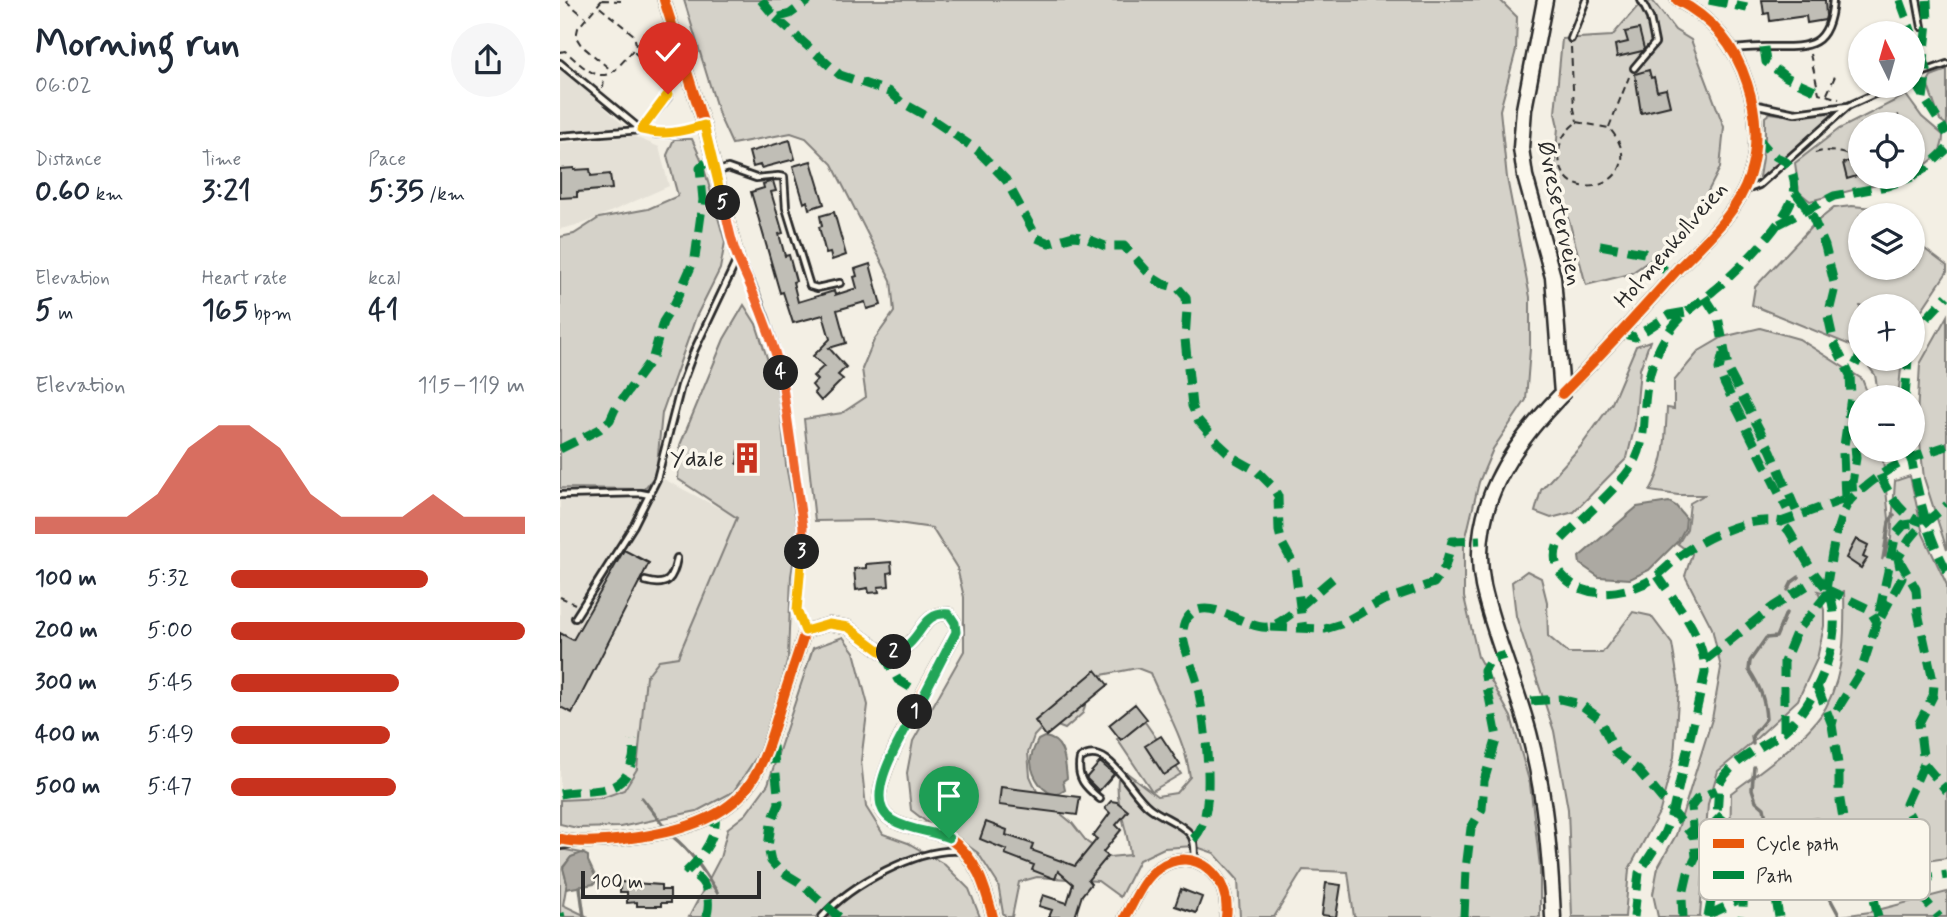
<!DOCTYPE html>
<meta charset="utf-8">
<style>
body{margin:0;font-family:Mynerve,sans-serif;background:#f6f6f7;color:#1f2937;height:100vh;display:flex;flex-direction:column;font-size:26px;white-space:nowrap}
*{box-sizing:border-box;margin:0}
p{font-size:23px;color:#747a83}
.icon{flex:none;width:38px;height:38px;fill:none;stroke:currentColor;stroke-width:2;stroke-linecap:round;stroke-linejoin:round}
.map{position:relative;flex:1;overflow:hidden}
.sheet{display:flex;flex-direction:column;background:#fff;width:560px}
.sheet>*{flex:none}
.needle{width:46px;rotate:355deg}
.fabs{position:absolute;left:1288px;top:21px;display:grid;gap:14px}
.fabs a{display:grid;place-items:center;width:77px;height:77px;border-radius:50%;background:#fff;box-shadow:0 2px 5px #0004;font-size:35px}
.scale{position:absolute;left:21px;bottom:18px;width:180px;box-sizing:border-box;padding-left:7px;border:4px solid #2b2b2b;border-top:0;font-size:19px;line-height:24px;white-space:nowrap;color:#2b2b2b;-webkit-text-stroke:5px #fbf7ec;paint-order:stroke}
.pin{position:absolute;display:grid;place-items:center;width:60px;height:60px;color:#fff;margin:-72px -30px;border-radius:50% 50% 50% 0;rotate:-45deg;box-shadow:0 0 7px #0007}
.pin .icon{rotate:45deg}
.km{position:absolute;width:35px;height:35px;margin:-18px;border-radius:50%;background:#222;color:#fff;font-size:19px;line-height:35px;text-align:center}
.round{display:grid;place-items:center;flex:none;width:74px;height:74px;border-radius:37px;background:#f6f6f7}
.overview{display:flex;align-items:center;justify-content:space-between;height:119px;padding:0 35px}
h1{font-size:38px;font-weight:700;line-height:52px}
.stats{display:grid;grid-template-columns:repeat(3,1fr);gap:10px;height:119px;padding:7px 35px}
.stats div{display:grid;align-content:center}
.stats b{font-size:30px;font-weight:700}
.stats small{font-size:19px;font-weight:400}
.stats p{font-size:19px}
.chart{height:196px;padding:14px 35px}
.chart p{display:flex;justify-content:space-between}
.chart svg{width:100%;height:126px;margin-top:7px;fill:#c8321e;opacity:.7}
ul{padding:0 35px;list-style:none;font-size:23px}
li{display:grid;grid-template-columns:112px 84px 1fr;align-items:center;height:52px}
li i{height:18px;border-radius:9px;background:#c8321e}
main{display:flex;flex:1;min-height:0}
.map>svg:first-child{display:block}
.built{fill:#e4e0d6}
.green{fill:#d5d2c9;stroke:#807e7a;stroke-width:2;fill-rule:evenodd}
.water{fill:#aca9a2;stroke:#787772;stroke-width:2}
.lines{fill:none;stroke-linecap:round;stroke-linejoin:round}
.stream{stroke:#787772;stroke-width:3.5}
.building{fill:#c0beb6;stroke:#2b2b2b;stroke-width:2}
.lane-casing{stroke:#2b2b2b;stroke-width:10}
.street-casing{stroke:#2b2b2b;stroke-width:15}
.secondary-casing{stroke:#2b2b2b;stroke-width:19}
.path{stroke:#2b2b2b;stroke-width:2;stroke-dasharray:7 5;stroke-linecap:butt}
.lane{stroke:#fbf7ec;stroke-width:4.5}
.street{stroke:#fbf7ec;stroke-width:10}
.secondary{stroke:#fbf7ec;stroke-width:14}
.quiet{stroke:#00873e;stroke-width:9;stroke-dasharray:18 9;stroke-linecap:butt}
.cycleway-casing{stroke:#fbf7ec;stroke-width:15}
.cycleway{stroke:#e8590c;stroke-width:10}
.split-1-casing{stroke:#fff;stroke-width:14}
.split-2-casing{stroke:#fff;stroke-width:14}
.split-3-casing{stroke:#fff;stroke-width:14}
.split-4-casing{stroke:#fff;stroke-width:14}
.split-5-casing{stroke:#fff;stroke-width:14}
.split-6-casing{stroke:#fff;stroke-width:14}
.split-1{stroke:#22a559;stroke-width:9}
.split-2{stroke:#22a559;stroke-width:9}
.split-3{stroke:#f5b400;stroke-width:9}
.split-4{stroke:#f0652b;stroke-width:9}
.split-5{stroke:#f0652b;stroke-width:9}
.split-6{stroke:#f5b400;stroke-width:9}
.labels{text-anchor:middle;stroke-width:7;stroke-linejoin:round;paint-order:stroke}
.street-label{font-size:23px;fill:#2b2b2b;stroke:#fbf7ec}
.poi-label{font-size:23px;fill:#2b2b2b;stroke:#fbf7ec;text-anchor:end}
.key{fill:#fbf7ec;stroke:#bdbab2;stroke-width:2}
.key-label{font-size:19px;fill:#2b2b2b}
</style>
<main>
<section class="sheet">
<div class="overview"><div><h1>Morning run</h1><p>06:02</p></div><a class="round"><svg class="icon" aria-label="share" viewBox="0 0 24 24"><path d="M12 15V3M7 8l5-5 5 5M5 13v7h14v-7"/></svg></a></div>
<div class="stats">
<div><p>Distance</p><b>0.60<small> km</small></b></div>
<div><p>Time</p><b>3:21</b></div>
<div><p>Pace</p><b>5:35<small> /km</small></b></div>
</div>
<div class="stats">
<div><p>Elevation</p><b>5<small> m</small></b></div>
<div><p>Heart rate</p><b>165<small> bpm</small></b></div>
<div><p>kcal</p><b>41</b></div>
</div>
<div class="chart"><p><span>Elevation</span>115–119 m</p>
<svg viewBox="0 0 160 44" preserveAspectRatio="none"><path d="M0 44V38L10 38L20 38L30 38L40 30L50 14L60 6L70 6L80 14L90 30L100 38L110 38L120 38L130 30L140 38L150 38L160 38V44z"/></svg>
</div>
<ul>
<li><b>100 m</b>5:32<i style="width:67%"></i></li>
<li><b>200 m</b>5:00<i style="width:100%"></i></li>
<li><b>300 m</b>5:45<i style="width:57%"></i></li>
<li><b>400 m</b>5:49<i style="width:54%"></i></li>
<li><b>500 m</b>5:47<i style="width:56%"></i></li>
</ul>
</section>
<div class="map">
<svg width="1387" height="917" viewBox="0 0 1387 917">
<rect width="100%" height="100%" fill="#f3efe4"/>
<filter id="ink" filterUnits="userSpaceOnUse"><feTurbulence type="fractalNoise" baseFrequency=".0143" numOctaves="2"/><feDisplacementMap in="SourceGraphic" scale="14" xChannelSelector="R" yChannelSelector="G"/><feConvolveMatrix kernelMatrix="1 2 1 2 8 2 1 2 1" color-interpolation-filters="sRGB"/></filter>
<g filter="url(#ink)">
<!-- built -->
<path class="built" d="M0 68 27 91 73 134 0 141Z
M73 136 99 147 109 186 25 223 0 229V143Z
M96 475 178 518 118 657 99 660 79 740 77 769 64 790 42 798 0 800V488L84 489Z"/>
<!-- green -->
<path class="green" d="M124 0H940L957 17 956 50 940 110 947 178 970 297V349L966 400 933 449 919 482 904 545V597L918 657 951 717 970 784 980 867V917H794L788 872 743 870 714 917H680L678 880 654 853 634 846 604 848 579 860 560 897 538 881 477 877 459 882 452 917H446L443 913 438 884 418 853 393 835 373 827 351 810 347 773 353 741 404 651V597L397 568 372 528 317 520 255 521 244 419 282 413 306 397 302 369 314 340 334 312 331 280 272 164 246 138 231 133 172 144 160 118ZM577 668 590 673C605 709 625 739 630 777L616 793 597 796 567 773 558 779C555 804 568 829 570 855L549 857 527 842 512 823 479 796 470 776 468 753 474 736 487 722 505 729 523 713 530 687 542 675Z
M1092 0 1115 30 1131 40 1164 127 1160 168 1142 203 1111 246 1070 274 1026 285 1010 224 994 178 998 127 995 113 1002 39 1052 36 1077 7Z
M1387 70V125L1380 120 1367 83 1371 76Z
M1346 95 1362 117 1383 135C1384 153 1368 165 1353 172V124H1300V177H1344L1250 201 1239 192 1235 163 1279 129Z
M1210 113 1239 117 1267 113 1272 115 1204 176 1199 177 1205 139V117Z
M114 139H132L142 161 165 242 160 269 136 317 102 413 96 475 84 489 0 488V237L14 234 39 218 88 209 118 196 107 155Z
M1292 206 1314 208 1320 215H1300V268H1353V240L1387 266V272L1353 323V306H1300V355L1295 347 1192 305 1195 287 1255 223 1274 208Z
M184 305 196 324 219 395 226 465 238 531 231 576 228 658 217 701 199 753 173 792 137 811 60 827 17 828 0 824V800L42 798 64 790 77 769 86 677 99 660 118 657 177 518 118 479 120 445 164 339Z
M1387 316V550L1364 478 1357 416 1360 364Z
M1200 328 1239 339 1302 379 1309 397H1300V450H1322L1329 519 1322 560 1331 539 1335 481 1350 476 1363 534 1387 585V858L1373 860 1340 858 1286 827 1256 818 1233 823 1214 834 1182 867 1175 864 1170 854 1171 793C1199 772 1250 737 1266 707 1285 671 1285 630 1284 591L1276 596 1258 591 1264 610V626L1257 659 1238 700 1186 748 1158 771 1148 804 1140 917H1098L1093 894 1098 867 1116 835 1152 719 1161 668 1152 628 1125 576 1132 554 1118 544 1127 529 1130 503 1144 495H1118L1090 491C1106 462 1105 440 1107 408L1114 409V381L1139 351 1163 337Z
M1090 341 1080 369 1075 425 1067 458 1014 512 991 518 975 512 981 490 1021 446 1052 403 1076 346Z
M1303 359H1342L1338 397H1319L1315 375Z
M967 571 981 578 987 602 988 636 1008 653H1042L1073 612 1091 616 1112 644 1119 686 1114 757 1100 811 1069 869 1065 917H1012L1008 809 994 731 956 616 952 582Z
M283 637 294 652 308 705 301 761 306 807 323 834 348 843 384 864 409 889 420 917H129L160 858 168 828 186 814 208 784 253 648Z
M585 722 621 774 592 791 557 739Z
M0 849 22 853 11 857 3 867 7 883 3 905 28 917H0Z
M1387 892V917H1274L1310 912Z"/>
<!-- water -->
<path class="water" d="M1109 502 1116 506 1126 518 1125 528 1118 541 1089 570 1070 579 1039 577 1020 564 1019 557 1077 507Z
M484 737C505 739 505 761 507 778L503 781 505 790 498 794C483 795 472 776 471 762 470 755 475 746 478 740Z
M22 853 28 856V861L37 880 34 884 6 889 7 883 3 868 11 857Z"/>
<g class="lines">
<!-- stream -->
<path class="stream" d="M1325 556 1329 522 1334 515
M1228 590 1232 582 1239 577
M1193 744 1192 736 1206 719C1205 700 1200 686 1189 670L1190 661 1206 638 1216 637 1226 613
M1194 767 1192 789 1196 801 1204 808 1206 819 1223 835
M82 798 104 826
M112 836C131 851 144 871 157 892
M1243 860 1259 882 1257 889 1266 891 1280 917
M20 887 24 917"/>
</g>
<!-- building -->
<path class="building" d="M1202 0H1265L1266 16 1265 20 1247 23 1246 16 1210 21 1209 13 1204 14Z
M1079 29 1084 49 1082 51 1057 57 1055 45 1068 42 1065 32Z
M1089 70 1091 78 1094 77 1097 91 1106 89 1110 106 1081 113 1075 74Z
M230 140 235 159 201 168 200 165 193 167 189 152Z
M1300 158V175L1287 179 1283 163Z
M251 161 264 204 249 209 247 201 244 203 233 166Z
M14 168V170L30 169 31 176 50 174 52 189 17 192V197L0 198V169Z
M213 181 216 191 211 192 223 233 219 234 225 256 229 255 236 281 233 282 238 302 274 291 275 295 297 288 294 277 297 276 295 269 310 264 321 305 307 309 305 302 277 310 286 343 269 348 286 367 278 375 283 379 261 401 254 393 256 390 252 385 257 380 253 376 264 366 253 356 270 339 263 315 233 323 223 292 220 293 191 192 204 188 203 184Z
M274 212 286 255 272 260 270 253 266 254 259 227 262 226 260 216Z
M179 449 198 452 195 467 177 464Z
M1296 539 1308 545 1303 557 1307 559 1301 568 1286 558Z
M64 550 89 563 12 713 0 707V633L13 640Z
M331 562 332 572 328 573 329 586 318 587 319 592 309 593 308 588 296 590 294 569 306 568V564Z
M536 670 548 685 486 736 475 721Z
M575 704 587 719 561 740 549 725Z
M601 736 620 765 604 775 585 746Z
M540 762 554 774 539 791 526 778Z
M441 787 520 797 517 815 439 805Z
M551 801 557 802 568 811 556 825 561 830 543 852 548 856 528 880 531 884 522 895 515 917H489L492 910 479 906 483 895 507 903 513 884 498 871 495 879 472 870 474 865 445 854 447 850 420 839 426 822 447 830 446 835 473 844 471 850 515 866 537 839 533 836 550 813 545 808Z
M60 882 101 885V890H110V903H101V906H77V902L67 903V892H60Z
M766 883 781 885 776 917 762 915Z
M621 889 642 897 636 913 615 906Z"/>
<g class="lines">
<defs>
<path id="lane" d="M1357 0 1362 27
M1011 39 1026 0
M1173 49C1184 48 1195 47 1205 47 1247 47 1269 51 1273 0
M0 63 80 129
M1074 68 1095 43 1090 18 1081 0
M1353 76 1387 64
M1193 104 1235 113 1288 106
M81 130 108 97V90L105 86
M0 136 81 130 96 134H113L143 125
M156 172 168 168 196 178 218 176 224 177 226 208 250 286 257 288 280 283
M1186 190 1199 185 1288 106 1332 86
M178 260C220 327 227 406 235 483 237 497 241 511 243 525 246 560 227 599 245 631
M0 495 80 493 90 495
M85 581C108 588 113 579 117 558
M15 618 74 525 97 479 121 386 134 351 177 260
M540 799C526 787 516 779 520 759 548 739 570 793 589 807 601 817 620 822 630 834 636 841 634 851 635 860
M0 846 10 844
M262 917C290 885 358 847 401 851"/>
<path id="street" d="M104 0 144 125 178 259
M1002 394C1042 354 1080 312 1118 269 1144 242 1177 214 1189 177 1199 147 1197 113 1187 83 1175 45 1152 18 1117 0
M0 839C27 845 58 840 85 836 123 830 169 817 191 782 207 758 213 729 222 702 229 678 238 655 245 631L269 624 288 627 323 653C332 652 343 650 350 643 364 630 365 612 389 614L395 623 396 632C380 663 311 777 320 806 329 832 371 826 390 839 417 858 425 887 433 917
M565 917C574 902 583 878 599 868 635 843 672 878 666 917"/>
<path id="secondary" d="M985 0 964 109 961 148 965 176 993 277 1002 394C950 447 908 509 923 586 934 636 956 684 969 733 985 793 990 855 993 917"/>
</defs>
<!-- lane casing -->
<use href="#lane" class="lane-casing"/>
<!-- street casing -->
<use href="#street" class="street-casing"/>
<!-- secondary casing -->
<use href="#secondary" class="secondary-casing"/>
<!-- path -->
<path class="path" d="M8 0 7 2 25 17
M42 0 18 28 16 37 21 45 52 71
M42 0 61 1
M1011 47 1014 109 1017 121
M0 52 5 51C22 65 40 88 59 66 65 59 72 53 76 44L74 35 37 5
M74 52 100 77
M1250 54 1259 93 1279 99
M43 88 44 77
M1267 94 1276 74
M1017 122 1049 128C1097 181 999 215 999 154 999 140 1006 130 1017 122Z
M1319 124 1333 118
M1330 124 1333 118 1339 115
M1049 127 1069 77
M1255 153C1271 147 1284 156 1300 156
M0 597 15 604"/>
<!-- lane -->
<use href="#lane" class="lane"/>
<!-- street -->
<use href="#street" class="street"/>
<!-- secondary -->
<use href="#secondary" class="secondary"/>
<!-- quiet -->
<path class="quiet" d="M201 0 216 18 230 14 249 0
M1149 0 1187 8
M1340 0 1352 33
M216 18 280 75 330 92 341 102 370 118 417 150 446 180 477 238 489 243 513 236 523 237 545 246H564L593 278 603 284 618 288 626 297 627 310 625 339 632 406 638 420 658 443 674 458 697 471 712 486 718 496 719 531 722 543 735 567 743 630
M1204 47 1206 62 1226 77 1259 92
M1353 80 1387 134
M1363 98 1367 70 1364 60 1368 22 1367 0
M1196 136C1202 142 1207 150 1214 155 1218 159 1224 159 1227 163 1233 171 1236 184 1234 193 1228 221 1177 272 1154 290 1139 303 1123 313 1111 329 1098 346 1089 371 1086 393 1083 415 1086 440 1075 461 1062 485 1020 520 999 542 993 553 994 566 1003 576 1023 599 1059 595 1083 584 1098 578 1109 564 1121 555 1145 537 1191 515 1221 522L1293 496
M1353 176 1366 168 1387 149
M1235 192 1250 211 1265 246 1275 287 1268 316 1274 343 1290 375
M1219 224 1274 196 1327 186 1352 177
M1040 245 1084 253 1112 276
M1145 297 1158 317 1169 372 1211 451 1238 515
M1060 333 1075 337 1109 315 1126 312
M1353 341 1364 321 1387 296
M1163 354 1159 369 1164 383 1227 509
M1345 397 1348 359
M1293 420 1296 458 1292 483 1293 496
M0 449 40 429 50 420 55 409 93 357 103 322 115 303 135 258 143 200 140 168 151 158
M1350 452C1358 493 1366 533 1387 571
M1320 475C1328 493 1342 517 1362 522
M1285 498 1283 453 1291 397 1290 375 1300 356
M1338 558 1356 589 1358 613 1374 685 1373 696 1359 723 1364 764 1346 804 1347 810 1360 834V885L1365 900 1379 917
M1266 589C1271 562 1274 529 1287 505 1291 497 1299 492 1306 486 1334 463 1353 457 1387 446
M1266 589 1309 609 1317 622
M1321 617 1342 578 1338 558 1350 539 1360 527 1387 505
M710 627 765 629 781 624 822 601 874 583 885 567 892 541 920 540
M323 653 338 680 353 689 360 700
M1145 660 1214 606 1258 579
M1257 686 1272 725
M971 701 1000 699 1020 704 1039 718 1056 753 1078 770 1133 836
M1224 731V662L1236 633 1268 593
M213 746 219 803 211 824 208 847 211 861 219 870 239 882 279 917
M1364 764 1387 791
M0 794C26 788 58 798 70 768 74 758 75 750 73 740
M1156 815C1160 819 1165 822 1168 826 1179 841 1186 899 1182 917
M633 839C660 817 644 716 637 683 633 664 614 634 628 617 648 593 685 630 708 627 722 626 762 586 776 576
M0 913 1 917
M1148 914C1165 909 1175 901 1189 892 1197 887 1204 888 1214 881
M146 917C150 908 149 891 142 882 139 877 132 874 127 871 143 856 158 836 155 814
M904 917 906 869 911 828 922 809 924 781 937 737 924 671 931 659 945 655
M1074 917 1079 873 1104 834 1113 811 1145 673C1145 636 1117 605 1098 576
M1123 917 1122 899 1128 873 1136 857 1131 807 1137 799 1157 790
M1148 917 1152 896 1159 784C1173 758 1203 748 1225 730 1257 704 1289 630 1267 589 1264 585 1260 581 1257 577 1246 562 1238 546 1229 531L1221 522
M1219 917C1215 891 1204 852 1235 840 1245 836 1256 835 1267 840 1288 849 1305 866 1328 873 1348 879 1367 878 1387 875
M1318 917 1312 889 1304 872 1293 857 1286 836 1279 794V770L1272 725 1275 713 1301 671 1317 622 1336 534 1344 525 1359 523"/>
<defs>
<path id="cycleway" d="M104 0 144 125 178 259
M1002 394C1042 354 1080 312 1118 269 1144 242 1177 214 1189 177 1199 147 1197 113 1187 83 1175 45 1152 18 1117 0
M0 839C27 845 58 840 85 836 123 830 169 817 191 782 207 758 213 729 222 702 229 678 238 655 245 631L269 624 288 627 323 653C332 652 343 650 350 643 364 630 365 612 389 614L395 623 396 632C380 663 311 777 320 806 329 832 371 826 390 839 417 858 425 887 433 917
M565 917C574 902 583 878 599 868 635 843 672 878 666 917"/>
</defs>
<!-- cycleway casing -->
<use href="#cycleway" class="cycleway-casing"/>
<!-- cycleway -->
<use href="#cycleway" class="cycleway"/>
</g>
</g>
<g class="lines" filter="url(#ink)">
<defs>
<path id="split-1" d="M355 712C343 735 299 800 332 820 348 830 371 831 389 838"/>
<path id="split-2" d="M334 652C339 650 346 647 349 644 364 630 365 612 389 614L395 623 396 632 355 712"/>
<path id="split-3" d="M242 552 237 610 245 631 269 624 288 627 323 653 334 652"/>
<path id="split-4" d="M221 373 243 527 242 552"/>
<path id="split-5" d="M163 203C168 221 171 244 179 261 196 297 211 334 221 373"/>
<path id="split-6" d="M108 94 81 130C104 136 121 132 144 125L163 203"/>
</defs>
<!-- split-1 casing -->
<use href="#split-1" class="split-1-casing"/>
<!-- split-2 casing -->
<use href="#split-2" class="split-2-casing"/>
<!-- split-3 casing -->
<use href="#split-3" class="split-3-casing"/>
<!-- split-4 casing -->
<use href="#split-4" class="split-4-casing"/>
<!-- split-5 casing -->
<use href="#split-5" class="split-5-casing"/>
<!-- split-6 casing -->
<use href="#split-6" class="split-6-casing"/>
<!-- split-1 -->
<use href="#split-1" class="split-1"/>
<!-- split-2 -->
<use href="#split-2" class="split-2"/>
<!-- split-3 -->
<use href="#split-3" class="split-3"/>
<!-- split-4 -->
<use href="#split-4" class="split-4"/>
<!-- split-5 -->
<use href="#split-5" class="split-5"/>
<!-- split-6 -->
<use href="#split-6" class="split-6"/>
</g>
<!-- icons -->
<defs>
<symbol id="building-bare" viewBox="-9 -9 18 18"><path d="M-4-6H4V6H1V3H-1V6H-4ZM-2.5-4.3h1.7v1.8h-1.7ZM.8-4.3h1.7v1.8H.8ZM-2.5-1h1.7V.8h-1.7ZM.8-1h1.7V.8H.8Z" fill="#c8321e" stroke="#fbf7ec" stroke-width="2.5" paint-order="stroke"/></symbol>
</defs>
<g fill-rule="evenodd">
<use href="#building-bare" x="165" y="436" width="44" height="44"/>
</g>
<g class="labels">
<!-- street labels -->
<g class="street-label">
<text transform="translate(1001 213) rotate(78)" y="8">Øvreseterveien</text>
<text transform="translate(1110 244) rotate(-49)" y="8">Holmenkollveien</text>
</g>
<!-- poi labels -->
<g class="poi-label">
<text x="164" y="466">Ydale</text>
</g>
</g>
<!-- legend -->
<rect x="1139" y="819" width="231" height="81" rx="10" class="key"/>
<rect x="1153" y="839" width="31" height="9" fill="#e8590c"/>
<rect x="1153" y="871" width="31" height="8" fill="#00873e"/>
<g class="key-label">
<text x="1196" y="850">Cycle path</text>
<text x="1196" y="882">Path</text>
</g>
</svg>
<div class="fabs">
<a><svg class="needle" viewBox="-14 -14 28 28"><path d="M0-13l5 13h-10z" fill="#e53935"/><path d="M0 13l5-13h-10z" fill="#747a83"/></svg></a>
<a><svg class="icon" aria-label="locate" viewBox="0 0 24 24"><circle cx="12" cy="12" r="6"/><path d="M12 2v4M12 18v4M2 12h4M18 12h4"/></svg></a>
<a><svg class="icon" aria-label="layers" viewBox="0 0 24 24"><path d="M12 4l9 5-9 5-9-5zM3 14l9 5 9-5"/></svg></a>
<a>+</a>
<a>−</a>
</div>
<div class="scale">100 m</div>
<div class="pin" style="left:389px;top:838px;background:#1e9e55"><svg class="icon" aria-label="arrive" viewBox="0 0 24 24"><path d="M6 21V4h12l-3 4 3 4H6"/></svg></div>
<div class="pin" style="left:108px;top:94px;background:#d93025"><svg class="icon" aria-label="check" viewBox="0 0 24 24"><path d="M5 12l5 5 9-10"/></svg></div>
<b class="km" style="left:355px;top:712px">1</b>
<b class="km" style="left:334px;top:652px">2</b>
<b class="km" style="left:242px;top:552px">3</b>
<b class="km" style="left:221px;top:373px">4</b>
<b class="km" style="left:163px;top:203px">5</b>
</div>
</main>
